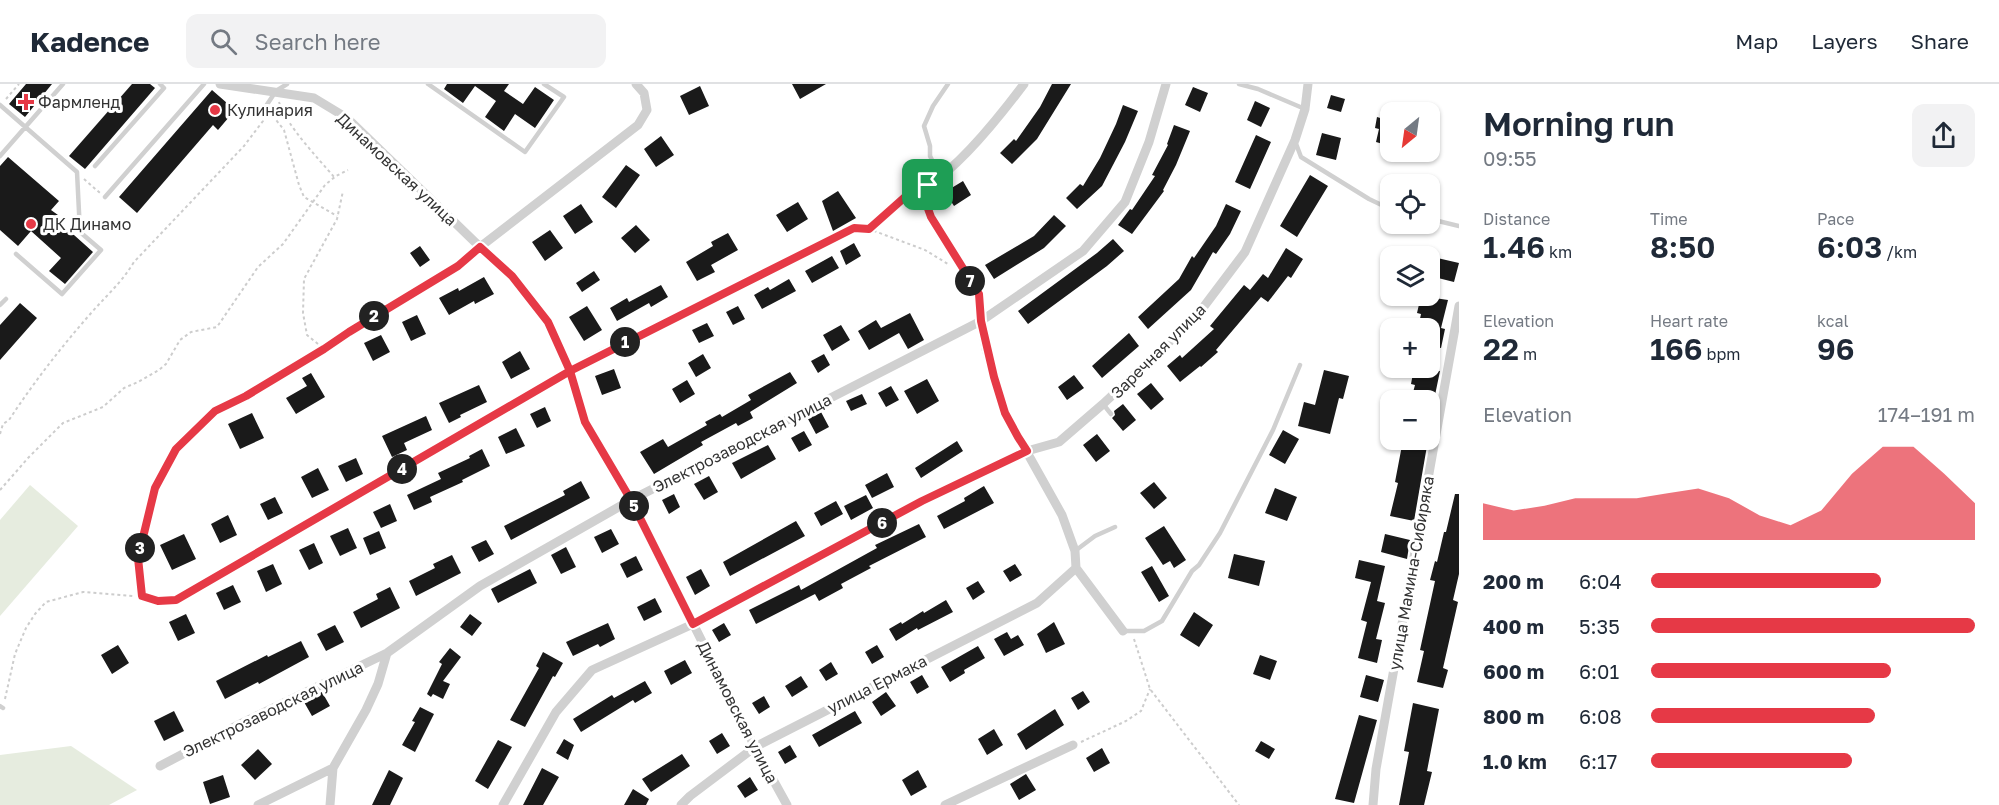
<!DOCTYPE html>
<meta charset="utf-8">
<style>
body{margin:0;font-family:"Golos Text",sans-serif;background:#f2f2f3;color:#1f2937;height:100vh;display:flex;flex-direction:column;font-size:22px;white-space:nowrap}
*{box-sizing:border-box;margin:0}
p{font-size:20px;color:#747a83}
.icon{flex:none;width:33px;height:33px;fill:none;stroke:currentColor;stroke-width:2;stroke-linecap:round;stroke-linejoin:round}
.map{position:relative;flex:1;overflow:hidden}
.details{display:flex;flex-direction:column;background:#fff;width:540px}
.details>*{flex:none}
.needle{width:39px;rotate:209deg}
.tools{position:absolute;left:1380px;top:18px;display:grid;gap:12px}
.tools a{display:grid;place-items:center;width:60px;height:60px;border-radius:12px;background:#fff;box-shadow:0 2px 4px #0004;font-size:30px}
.pin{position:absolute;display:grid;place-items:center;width:51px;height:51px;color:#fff;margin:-26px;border-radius:12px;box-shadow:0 3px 9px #0006}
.km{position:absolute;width:30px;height:30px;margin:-15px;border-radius:50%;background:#222;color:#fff;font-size:16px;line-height:30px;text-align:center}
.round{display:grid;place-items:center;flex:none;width:63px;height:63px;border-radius:12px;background:#f2f2f3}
.head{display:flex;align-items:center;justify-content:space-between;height:102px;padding:0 24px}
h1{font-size:33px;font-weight:600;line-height:45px}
.figures{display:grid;grid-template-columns:repeat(3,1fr);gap:9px;height:102px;padding:6px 24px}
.figures div{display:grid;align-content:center}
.figures b{font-size:30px;font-weight:600}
.figures small{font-size:16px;font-weight:400}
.figures p{font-size:16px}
.chart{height:168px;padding:12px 24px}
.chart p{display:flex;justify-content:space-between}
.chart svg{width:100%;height:108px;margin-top:6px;fill:#e63946;opacity:.7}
ul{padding:0 24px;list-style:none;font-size:20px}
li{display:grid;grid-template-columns:96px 72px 1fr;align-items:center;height:45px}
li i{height:15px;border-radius:8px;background:#e63946}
header{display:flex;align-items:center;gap:36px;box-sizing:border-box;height:84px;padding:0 30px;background:#fff;border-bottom:2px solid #e0e1e3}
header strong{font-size:28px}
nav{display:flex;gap:33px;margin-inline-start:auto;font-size:21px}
.search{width:420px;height:54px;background:#f2f2f3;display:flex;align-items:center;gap:15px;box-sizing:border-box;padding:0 21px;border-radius:12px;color:#747a83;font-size:22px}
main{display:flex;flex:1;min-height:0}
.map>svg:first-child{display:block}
.green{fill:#e6ecdf}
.building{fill:#1a1a1a}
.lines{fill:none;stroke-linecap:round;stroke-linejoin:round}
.path{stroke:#cdcdcd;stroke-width:2;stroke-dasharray:3 3;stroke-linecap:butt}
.lane{stroke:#d0d0d0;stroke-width:4.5}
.street{stroke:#d0d0d0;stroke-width:9}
.route-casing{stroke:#fff;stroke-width:12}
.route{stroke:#e63946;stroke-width:8}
.poi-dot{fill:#e63946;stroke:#fff;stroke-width:2}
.labels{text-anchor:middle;stroke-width:6;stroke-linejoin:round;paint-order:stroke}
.poi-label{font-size:16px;fill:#333;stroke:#fff;text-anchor:start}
.street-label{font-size:16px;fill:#333;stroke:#fff}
</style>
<header>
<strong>Kadence</strong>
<div class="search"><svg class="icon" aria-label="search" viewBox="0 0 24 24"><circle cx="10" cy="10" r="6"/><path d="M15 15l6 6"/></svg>Search here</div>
<nav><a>Map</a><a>Layers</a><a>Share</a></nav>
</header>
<main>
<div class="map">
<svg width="1459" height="721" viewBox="0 0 1459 721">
<rect width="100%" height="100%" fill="#fff"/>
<!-- green -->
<path class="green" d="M30 401 78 442 0 532V436Z
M71 662 137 706 109 721H0V671Z"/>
<!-- building -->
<path class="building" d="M26 0H52L25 33 9 20Z
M132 0H150L155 4 85 85 69 72Z
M447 0H509L504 7 523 20 535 3 554 16 535 44 515 30 504 47 485 33 496 17 475 2 463 19 444 5Z
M792 0H826L800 15Z
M1052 0H1071L1037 55 1012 80 1000 69 1014 55 1016 57 1040 23Z
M700 2 709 22 689 31 680 12Z
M1193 3 1208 9 1200 28 1185 21Z
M212 6 235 26 218 46 213 41 137 129 119 113Z
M1331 11 1345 15 1341 28 1327 24Z
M1255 17 1270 24 1261 43 1247 36Z
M1123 21 1138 27 1125 58 1102 102 1077 125 1066 114 1080 100 1083 102 1100 74 1116 40Z
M1377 33 1390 37V62L1376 58 1379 45 1375 44Z
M1174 41 1190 47 1176 81 1163 106 1164 107 1132 150 1118 141 1130 125 1132 126 1155 92 1152 91 1168 61 1167 60Z
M1322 49 1341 54 1336 76 1316 71Z
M1256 51 1271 58 1250 105 1235 98Z
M661 52 674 71 656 83 644 65Z
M8 73 59 117 51 126 58 131 55 134 93 168 65 200 49 187 61 174 31 147 18 162 0 146V82Z
M626 81 640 91 616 124 602 113Z
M1310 91 1328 102 1297 153 1280 142Z
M963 97 971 111 954 122 945 108Z
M838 107 856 134 833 147 822 117Z
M798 118 808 135 787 148 776 131Z
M581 120 593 138 575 150 563 132Z
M1226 120 1241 127 1230 150 1216 170 1213 168 1191 206 1148 245 1138 233 1179 195 1192 172 1194 174 1216 142Z
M1054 131 1066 142 1044 164 994 195 985 181 1034 152Z
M636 141 650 156 635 169 621 154Z
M550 146 563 164 545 177 532 158Z
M728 149 738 166 711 181 715 188 697 197 686 178 713 162 711 158Z
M1113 155 1124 167 1107 182 1028 240 1018 227 1097 169Z
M854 159 861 172 846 181 840 167Z
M420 162 430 176 420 183 410 169Z
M1286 164 1303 175 1291 194 1288 192 1268 218 1261 213 1216 266 1218 268 1201 283 1200 282 1180 298 1167 282 1180 271 1182 274 1214 245 1210 242 1244 201 1250 206 1263 190 1268 194Z
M832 172 839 184 812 199 805 187Z
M1433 173 1459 179 1454 198 1430 192Z
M594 187 600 196 582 208 576 199Z
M484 193 494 210 475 220 474 217 449 231 439 214 458 204 459 207Z
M789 195 796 207 762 225 754 211 768 203 770 206Z
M661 201 668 213 651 223 649 219 617 237 610 224 627 214 629 218Z
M1421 212 1448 216 1441 244 1445 245 1441 264 1430 262V244H1418L1421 230 1417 229Z
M20 219 37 234 0 276V241Z
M587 222 602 246 584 257 569 233Z
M738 222 745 235 733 241 726 228Z
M910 229 924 256 908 265 899 249 869 266 858 247 876 236 881 244Z
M417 231 426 250 411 257 402 238Z
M707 239 714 252 699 259 692 246Z
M841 241 850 256 832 267 823 251Z
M1129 249 1139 262 1102 294 1092 282Z
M381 251 390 268 373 277 364 259Z
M520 267 530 285 511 295 502 278Z
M703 270 711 284 696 293 688 279Z
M824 270 830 281 818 289 811 277Z
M1414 284 1440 287 1434 316H1411L1415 301 1411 300Z
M614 285 621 304 602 311 595 292Z
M1324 286 1349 292 1343 315 1339 314 1330 350 1298 342 1304 318 1315 321Z
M790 288 797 299 750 328 753 334 738 342 736 339 701 358 703 361 654 390 640 368 663 355 668 363 707 341 705 338 720 330 722 333 751 316 748 311Z
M311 289 325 313 296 330 286 314 307 302 302 294Z
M1074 291 1084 304 1067 316 1058 303Z
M927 295 939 317 917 330 904 307Z
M687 296 695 310 680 319 672 305Z
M1151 299 1164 315 1151 326 1137 310Z
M479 301 487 318 460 331 461 333 449 339 439 319Z
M891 302 899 316 886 323 878 309Z
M862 310 867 320 851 327 846 317Z
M1123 320 1136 336 1123 347 1112 334 1115 331 1114 327Z
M545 323 551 337 537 344 530 330Z
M821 328 829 343 816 350 808 335Z
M252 329 264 354 240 365 228 340Z
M426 332 432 346 404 359 407 366 392 373 382 352Z
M516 344 525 362 506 370 498 353Z
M1283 346 1299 355 1285 380 1269 371Z
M804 347 812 361 799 368 791 354Z
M1097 350 1110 367 1096 378 1083 361Z
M1403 356H1428L1414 437 1390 432 1398 399 1395 398Z
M957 357 963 367 921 394 915 384Z
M768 361 776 375 741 395 732 379Z
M482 365 490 382 462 396 463 398 430 413 432 418 414 426 407 411 441 395 438 389 470 374 469 372Z
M356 374 363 390 346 398 338 382Z
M318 384 329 406 312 414 301 393Z
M887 389 894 403 872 414 865 401Z
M709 392 718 408 704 416 694 400Z
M581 397 590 414 511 456 504 442 565 411 563 407Z
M1154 398 1167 414 1154 425 1140 409Z
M984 402 994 419 944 445 937 432 965 417 964 414Z
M1275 404 1297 413 1287 437 1265 429Z
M674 410 680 423 669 430 662 416Z
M1455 410H1459V490L1453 516 1458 518 1443 584 1448 586 1443 604 1417 598 1424 567 1420 566 1435 497 1430 496 1435 477 1437 478 1444 448H1446Z
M866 411 873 424 851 436 844 422Z
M275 413 283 429 268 436 260 420Z
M836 417 843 430 821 442 814 429Z
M390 420 397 437 381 444 373 428Z
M228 431 237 451 220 459 211 440Z
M796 437 805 452 730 492 723 478Z
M919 440 926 453 869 482 871 484 841 500 843 504 819 517 815 510 756 540 749 526 799 501 801 506 877 464 875 461Z
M1164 442 1186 476 1174 484 1170 477 1163 481 1145 454Z
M348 444 357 464 340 472 330 452Z
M611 445 619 460 602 469 594 453Z
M379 447 386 464 370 471 363 454Z
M184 450 196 475 172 486 160 461Z
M1385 450 1410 456 1407 475 1381 468Z
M486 456 494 470 479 478 471 463Z
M314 459 323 479 309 486 299 466Z
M566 463 576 483 561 490 551 471Z
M1234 470 1265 477 1259 502 1228 494Z
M452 471 461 489 416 512 409 497 435 484 433 480Z
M636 472 643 486 627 494 620 480Z
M1359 476 1385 482 1377 517 1385 519 1376 555 1382 556 1377 579 1358 574 1367 538 1361 536 1371 498 1355 494Z
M273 480 282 500 266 508 257 487Z
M1015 480 1022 491 1010 498 1003 487Z
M1152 482 1169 512 1159 518 1141 488Z
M530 485 537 499 498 519 491 505Z
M701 485 710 502 695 511 686 493Z
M978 497 985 508 973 516 966 504Z
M233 501 241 518 224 526 216 509Z
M390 503 400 524 361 544 353 528 378 515 376 510Z
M655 514 662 528 644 537 637 523Z
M946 516 953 528 918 546 917 544 896 557 889 545 901 538 902 540 923 527 924 529Z
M1194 528 1213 541 1199 563 1180 551Z
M186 530 195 549 178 557 169 538Z
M470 530 482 539 472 552 460 543Z
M1054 538 1065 560 1046 569 1037 550Z
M608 539 615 555 600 563 598 560 573 572 566 558Z
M724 539 731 551 719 558 712 546Z
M335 541 344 558 326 567 317 550Z
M1007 548 1011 555 1018 551 1024 561 1004 572 994 555Z
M301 557 309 573 259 600 258 598 225 615 216 597 267 571 268 573Z
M118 561 129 579 112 590 101 571Z
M877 561 884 573 872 580 865 568Z
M978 562 985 574 964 586 965 589 950 598 941 583Z
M450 564 461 573 443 597 450 600 443 615 433 610 431 613 427 610 442 580 439 578Z
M543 568 563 579 555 593 553 592 525 643 510 636 539 584 536 582Z
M1260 571 1277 577 1270 596 1253 590Z
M685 576 692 589 671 601 664 587Z
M831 578 838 590 826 597 819 586Z
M922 591 929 603 917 610 910 598Z
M1366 591 1384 596 1378 618 1360 613Z
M801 592 808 603 792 613 785 602Z
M645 597 652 609 635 619 633 616 581 648 573 635 612 611 614 614Z
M1083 607 1090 618 1078 626 1071 614Z
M322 608 330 622 312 632 304 618Z
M886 608 896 622 881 632 872 618Z
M764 612 770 623 759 630 752 619Z
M1413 619 1439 625 1427 687 1432 688 1424 721H1399L1409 668 1404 667Z
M420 623 434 630 415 668 402 661 415 638 412 637Z
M1055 625 1064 641 1026 666 1017 650Z
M174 627 184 647 164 657 154 637Z
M855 627 862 639 819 663 812 651Z
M1359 631 1377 636 1354 719 1335 715Z
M994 645 1003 661 987 671 978 655Z
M722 649 730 662 717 670 709 657Z
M564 655 574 661 568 676 556 669Z
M498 656 512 663 488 705 475 697Z
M1261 657 1275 665 1269 675 1255 667Z
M790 661 797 673 785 680 778 668Z
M1102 664 1110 679 1094 688 1086 674Z
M258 665 272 680 255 696 241 681Z
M682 670 690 682 651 708 642 695Z
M542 684 559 693 543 721H523Z
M389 686 403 694 390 721H372Z
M918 686 927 703 911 712 902 696Z
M1026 690 1036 706 1019 716 1010 700Z
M223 691 230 713 210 720 203 698Z
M750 693 758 706 745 714 737 702Z
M633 705 649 715 646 721H624Z"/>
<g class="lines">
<!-- path -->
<path class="path" d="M6 15 19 0
M279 18C286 41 318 74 334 93
M269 27 284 46 299 101 304 113 337 132
M84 95 100 109
M862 144 869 145 925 166 948 180
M869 145 905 113 918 107
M318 260 307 251 303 229 304 195 337 135 343 107
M0 350 3 340 9 336C34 298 62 262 92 228 107 211 122 198 134 178L244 62 263 37 264 30
M0 406 29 373 63 339 103 323 124 304 138 298 159 286 166 280 180 256 191 248 217 243 258 183 283 160 325 101 336 92 348 86
M1134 555 1150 605 1239 721
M5 615 15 570 26 544 35 530 46 518 83 508 133 512
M1081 658 1126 637 1141 627 1150 605"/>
<!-- lane -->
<path class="lane" d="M428 0 525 68 564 13 544 0
M1239 0 1258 5 1305 25
M0 21 77 88 80 148 101 166 62 210 16 170
M266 22 276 7 287 0
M1295 57 1301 73 1369 115 1390 125
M0 72 63 0
M95 82 164 4 160 0
M940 92 930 72V62L924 42 933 22 948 0
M105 113 204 0
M1430 135 1459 142
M0 221 6 215
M1103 320 1111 330
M1075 467 1095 452 1115 443
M142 512 138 474 155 404 176 365 215 327 246 312 458 182 480 163
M1123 547H1144L1162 537 1192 487 1199 481 1220 449 1273 346 1300 281
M0 622 3 624"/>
<!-- street -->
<path class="street" d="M220 0 314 14 347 34 480 163 512 192 548 238 570 287 585 338 631 416 755 663 787 721
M1024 0C1000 32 962 80 929 101L927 122 931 133 979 210 981 237 986 265 1005 329 1062 431 1075 467 1076 484 1123 547
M480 163 638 41 647 26 644 9 636 0
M142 512 158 517 176 516 591 275 854 144
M160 682 240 640 387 569 480 502 631 416 981 237 1083 167 1125 118 1149 58 1166 0
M258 721 333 684
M330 721 333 684 366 626 378 600 387 569
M503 721 556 628 592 586 693 540 922 417 1027 367 1059 358 1103 320 1196 233 1245 168 1295 56 1305 25 1308 0
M681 721 690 712 755 663 1037 519 1076 484
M945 721 1073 661
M1373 721 1376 685 1459 222"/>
</g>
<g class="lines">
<defs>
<path id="route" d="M928 101 905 113 869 145 854 144 570 287 548 238 512 192 480 163 458 182 349 248 324 265 246 312 215 327 176 365 155 404 138 474 142 512 158 517 176 516 570 287 585 338 631 416 693 540 922 417 1027 367 1018 353 1005 329 994 293 981 237 979 210 931 133 927 122 928 101"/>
</defs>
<!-- route casing -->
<use href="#route" class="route-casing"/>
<!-- route -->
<use href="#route" class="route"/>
</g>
<!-- markers -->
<g class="poi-dot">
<path d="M23 9h6v6h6v6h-6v6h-6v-6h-6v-6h6z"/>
<circle cx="215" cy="26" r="6"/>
<circle cx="31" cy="140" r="6"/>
</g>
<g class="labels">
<!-- poi labels -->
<g class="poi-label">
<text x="38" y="24">Фармленд</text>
<text x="227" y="32">Кулинария</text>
<text x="43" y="146">ДК Динамо</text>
</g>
<!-- street labels -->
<g class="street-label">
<text transform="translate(397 85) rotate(43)" y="6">Динамовская улица</text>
<text transform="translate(1158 267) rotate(-45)" y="6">Заречная улица</text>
<text transform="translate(742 359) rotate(-27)" y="6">Электрозаводская улица</text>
<text transform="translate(1411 489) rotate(-80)" y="6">улица Мамина-Сибиряка</text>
<text transform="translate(877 600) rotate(-27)" y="6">улица Ермака</text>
<text transform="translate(273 625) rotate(-26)" y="6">Электрозаводская улица</text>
<text transform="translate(738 628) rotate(63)" y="6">Динамовская улица</text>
</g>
</g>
</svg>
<div class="tools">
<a><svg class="needle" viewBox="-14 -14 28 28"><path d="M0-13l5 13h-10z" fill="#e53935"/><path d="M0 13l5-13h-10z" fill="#747a83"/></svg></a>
<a><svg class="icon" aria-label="locate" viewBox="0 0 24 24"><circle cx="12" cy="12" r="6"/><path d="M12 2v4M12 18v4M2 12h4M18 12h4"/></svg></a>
<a><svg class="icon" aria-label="layers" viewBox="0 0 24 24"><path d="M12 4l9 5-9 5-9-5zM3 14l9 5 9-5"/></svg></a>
<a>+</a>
<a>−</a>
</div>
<div class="pin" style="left:928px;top:101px;background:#1e9e55"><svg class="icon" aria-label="arrive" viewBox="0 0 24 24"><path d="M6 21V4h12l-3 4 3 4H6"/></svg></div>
<b class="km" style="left:625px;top:258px">1</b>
<b class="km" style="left:374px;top:232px">2</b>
<b class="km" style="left:140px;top:464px">3</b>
<b class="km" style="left:402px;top:385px">4</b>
<b class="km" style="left:634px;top:422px">5</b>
<b class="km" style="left:882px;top:439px">6</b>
<b class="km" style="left:970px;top:197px">7</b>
</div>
<section class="details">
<div class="head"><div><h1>Morning run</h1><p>09:55</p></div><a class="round"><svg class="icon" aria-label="share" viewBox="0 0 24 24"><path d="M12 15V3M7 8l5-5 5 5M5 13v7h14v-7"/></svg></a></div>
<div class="figures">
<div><p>Distance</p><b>1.46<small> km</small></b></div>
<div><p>Time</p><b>8:50</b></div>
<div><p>Pace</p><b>6:03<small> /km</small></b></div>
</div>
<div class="figures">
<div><p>Elevation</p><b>22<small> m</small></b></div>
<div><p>Heart rate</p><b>166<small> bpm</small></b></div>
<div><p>kcal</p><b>96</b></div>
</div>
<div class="chart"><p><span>Elevation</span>174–191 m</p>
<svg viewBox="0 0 160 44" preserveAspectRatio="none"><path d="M0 44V29L10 32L20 30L30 27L40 27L50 27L60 25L70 23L80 27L90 34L100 38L110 32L120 17L130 6L140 6L150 17L160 29V44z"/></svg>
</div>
<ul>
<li><b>200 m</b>6:04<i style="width:71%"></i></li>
<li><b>400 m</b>5:35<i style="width:100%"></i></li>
<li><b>600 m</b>6:01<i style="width:74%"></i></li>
<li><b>800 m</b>6:08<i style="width:69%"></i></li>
<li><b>1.0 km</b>6:17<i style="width:62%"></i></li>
</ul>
</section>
</main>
